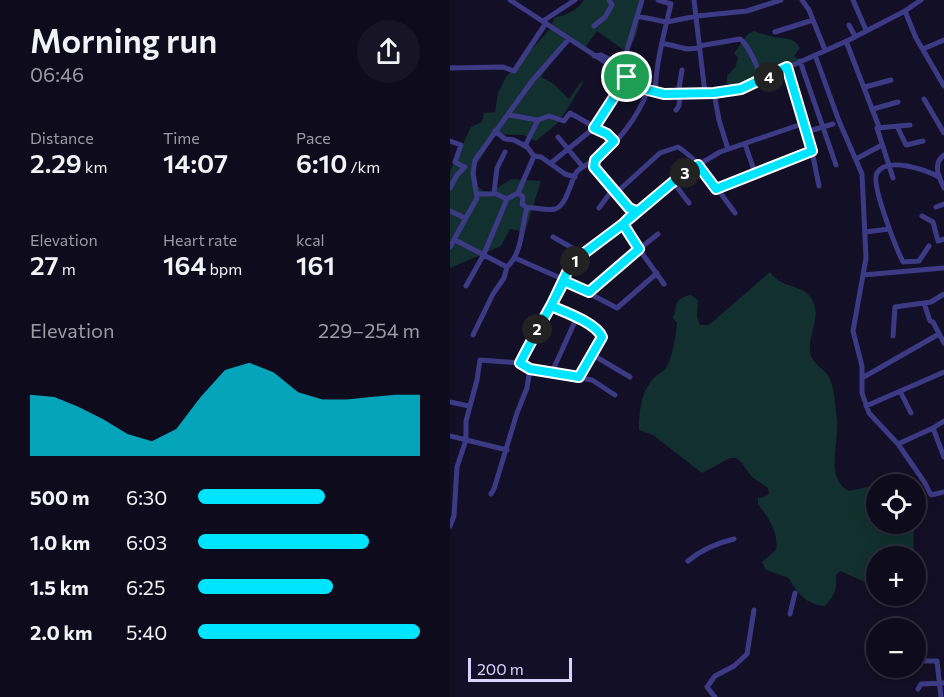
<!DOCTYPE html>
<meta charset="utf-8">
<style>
body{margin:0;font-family:Commissioner,sans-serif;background:#171425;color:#f1f3f6;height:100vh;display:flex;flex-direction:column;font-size:22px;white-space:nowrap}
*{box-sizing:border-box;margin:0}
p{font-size:20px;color:#9b9ba3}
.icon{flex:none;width:33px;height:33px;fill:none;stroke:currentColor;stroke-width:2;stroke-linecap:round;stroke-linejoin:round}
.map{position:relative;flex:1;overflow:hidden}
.panel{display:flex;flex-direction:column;background:#0e0b1c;width:450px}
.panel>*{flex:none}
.fabs{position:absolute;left:416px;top:474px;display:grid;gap:12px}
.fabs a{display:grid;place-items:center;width:60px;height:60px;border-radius:50%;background:#0e0b1c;box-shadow:0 3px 15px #0003,0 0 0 2px #2e2b3b;font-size:30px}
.scale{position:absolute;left:18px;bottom:15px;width:104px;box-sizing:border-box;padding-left:6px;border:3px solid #d9d4ff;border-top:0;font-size:16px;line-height:21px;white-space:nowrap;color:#d9d4ff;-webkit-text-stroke:4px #130f26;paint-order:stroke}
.pin{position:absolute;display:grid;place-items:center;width:51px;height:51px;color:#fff;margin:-26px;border:3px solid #fff;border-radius:50%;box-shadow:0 2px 6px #0007}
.km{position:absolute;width:30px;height:30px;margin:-15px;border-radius:50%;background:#222;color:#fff;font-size:16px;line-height:30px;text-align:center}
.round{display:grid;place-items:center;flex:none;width:63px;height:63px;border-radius:32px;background:#171425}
.headline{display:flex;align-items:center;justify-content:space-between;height:102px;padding:0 30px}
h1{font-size:33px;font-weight:600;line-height:45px}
.figures{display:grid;grid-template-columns:repeat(3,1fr);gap:9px;height:102px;padding:6px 30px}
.figures div{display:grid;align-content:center}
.figures b{font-size:26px;font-weight:600}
.figures small{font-size:16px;font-weight:400}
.figures p{font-size:16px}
.chart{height:168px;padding:12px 30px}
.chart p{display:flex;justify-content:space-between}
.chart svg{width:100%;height:108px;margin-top:6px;fill:#00e5ff;opacity:.7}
ul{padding:0 30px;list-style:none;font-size:20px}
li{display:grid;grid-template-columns:96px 72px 1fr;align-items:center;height:45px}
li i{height:15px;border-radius:8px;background:#00e5ff}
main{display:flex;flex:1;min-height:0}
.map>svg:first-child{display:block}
.green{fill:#12302f}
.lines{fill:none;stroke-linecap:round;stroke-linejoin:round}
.minor{stroke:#3d3a85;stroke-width:5}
.route-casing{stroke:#fff;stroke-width:12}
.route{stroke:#00e5ff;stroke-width:8}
</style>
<main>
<section class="panel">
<div class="headline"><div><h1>Morning run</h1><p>06:46</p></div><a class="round"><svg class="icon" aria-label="share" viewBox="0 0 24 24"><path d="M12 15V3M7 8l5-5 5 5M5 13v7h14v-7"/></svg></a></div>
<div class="figures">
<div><p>Distance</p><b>2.29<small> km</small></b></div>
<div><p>Time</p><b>14:07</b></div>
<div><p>Pace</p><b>6:10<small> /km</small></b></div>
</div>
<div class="figures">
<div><p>Elevation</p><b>27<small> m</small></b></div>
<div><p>Heart rate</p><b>164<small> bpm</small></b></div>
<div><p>kcal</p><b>161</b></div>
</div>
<div class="chart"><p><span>Elevation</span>229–254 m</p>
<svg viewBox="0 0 160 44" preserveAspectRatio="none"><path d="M0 44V19L10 20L20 24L30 29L40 35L50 38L60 33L70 20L80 9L90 6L100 10L110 18L120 21L130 21L140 20L150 19L160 19V44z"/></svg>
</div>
<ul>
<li><b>500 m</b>6:30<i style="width:57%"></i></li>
<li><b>1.0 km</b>6:03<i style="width:77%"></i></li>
<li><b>1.5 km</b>6:25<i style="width:61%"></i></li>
<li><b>2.0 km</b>5:40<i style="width:100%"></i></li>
</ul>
</section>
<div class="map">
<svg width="494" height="697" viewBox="0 0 494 697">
<rect width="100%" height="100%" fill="#130f26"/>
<!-- green -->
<path class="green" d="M134 0H191C189 17 190 41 175 51L147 31 134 49 118 40 91 77 104 84 119 99 133 79 132 85 109 122 86 141 73 135 46 134 25 167 28 187 38 194 61 179 91 181 75 232 60 229 51 246 0 268V171L21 127 32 122 34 113 45 112 48 93 56 77 101 28 104 18C117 14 126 12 134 0Z
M304 31C310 33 317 36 324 37 335 39 344 37 350 48L344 56 350 61 321 76 277 91V76L286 66 288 58 284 53 298 34Z
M320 272C333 290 351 283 361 298 373 315 358 333 360 352 361 363 374 368 379 377 385 389 385 406 387 418 390 440 374 479 399 491L426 485V524H463C464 532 463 540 464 548 465 562 477 577 468 590L465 591V556H426V587L390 571 386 575C387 590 385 595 375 606 355 604 348 594 339 578L316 570 312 562 326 550C329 533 318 517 308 504V498L314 497 319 494 318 488 302 477 291 462 286 458H280L252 473 203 435 189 430C189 412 191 390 205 377 210 373 215 371 218 364 224 351 225 337 227 323L223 318C228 304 224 298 241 295L248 300 247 317 250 325H259Z"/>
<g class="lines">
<!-- minor -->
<path class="minor" d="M60 0 193 87 203 92 214 94 290 89 399 40 455 11 471 0
M244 0 255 93
M352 0 359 10 375 50
M403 0 416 30
M455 11 466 38 494 86
M187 16 216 22
M93 21 125 0
M217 22 247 16 297 11 331 0
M399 25 405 36
M144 26 155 17 162 5 159 0
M325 32 363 20
M396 41 429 127
M212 43 237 49 250 48
M249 46 290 39C300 46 307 68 313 80
M473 49 494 40
M365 55 389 121 412 174 416 258 403 331 412 366V393L419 413 448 444 475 483 481 495 494 492
M144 56 151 55 167 63 175 57 192 0
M350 61 386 165
M337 67 362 151 369 186
M0 68 53 67 64 71 96 23
M415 87 441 80
M205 93C206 63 214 33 221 4L208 0
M264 93 269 120 278 149
M228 94 232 70
M474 99 494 133
M423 109 448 102
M226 110 229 106 230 94
M59 115 88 120 99 116 114 121 120 113 157 134 164 141
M447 126 456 145 473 141
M45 131 55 139 64 140 77 147 84 156 91 157 115 174 125 177
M356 132 383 124
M108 137 133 167
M0 141 11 145 5 162 14 167
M295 144 305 173
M75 146 88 120
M494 155C482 164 489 177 494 188
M406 159 432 145
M101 163 144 128 177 77
M139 163 144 167 179 208 184 210 183 213
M443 178 427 128 460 125
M223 182 239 203
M0 188 7 175 15 167
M266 189 362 151
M44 193 47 168 55 152
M68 193 84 156
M166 193 210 153 228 147C252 162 268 191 285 213
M28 194H42L44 193 57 199
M486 207 494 204
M77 208C86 207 97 211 105 209 117 205 120 183 126 173 131 166 138 165 145 160 168 143 188 117 198 90
M149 208 163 189
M0 211 15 218
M472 216 483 222 488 241 494 239
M173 224 189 249 208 234
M415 232 439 229
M103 237 133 254
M5 240 57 267C73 252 71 228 77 208
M479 246 469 261 453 262C447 250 420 183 427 173 437 156 476 170 489 177
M0 247 27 198 23 173 25 160 82 81 118 40
M65 258 108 277 167 308 207 273
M413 275 493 268
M16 286 34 254 57 199 68 193 73 197 72 204 77 208
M139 292 189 249 214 284
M474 303 480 321 483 322 494 343
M101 306C115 312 146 323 152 337L129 377
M23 335 43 294 54 278 57 267
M443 336 445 307 481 302 494 294
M143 355 180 377
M71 363 80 369 142 380 165 395
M102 372 127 317
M412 378 489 334
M450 391 461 413
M0 402 19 406
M416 406 494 372
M483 428 494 457
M0 436 57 450
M448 444 483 428 494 421
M41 494 44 489 67 413 77 388 80 369
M0 526 4 516 7 467 16 440V421L27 380 30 360 71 363 90 322 114 281 119 268 133 254 173 224 223 182 248 165 270 152 349 125 353 119
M238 561C251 550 267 543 284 539
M340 614 345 593
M422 641 426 642
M465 661H487L491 697
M468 689 471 684 493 683
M265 697 257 687 265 676 284 666 297 654 304 610"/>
</g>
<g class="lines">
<defs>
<path id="route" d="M177 77 144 128 157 134 164 141 145 160 144 167 179 208 184 210 182 215 173 224 133 254 119 268 101 306C115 312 146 323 152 337L129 377 80 369 70 363C84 335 100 309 114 281L139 292 189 249 173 224 223 182 248 165 266 189 362 151 337 67 291 89 264 93 214 94 198 90 177 77"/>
</defs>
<!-- route casing -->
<use href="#route" class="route-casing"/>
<!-- route -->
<use href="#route" class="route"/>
</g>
</svg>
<div class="fabs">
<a><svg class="icon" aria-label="locate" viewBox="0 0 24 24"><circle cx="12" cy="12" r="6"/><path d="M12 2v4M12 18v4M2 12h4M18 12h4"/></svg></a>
<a>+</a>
<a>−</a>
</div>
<div class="scale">200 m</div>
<div class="pin" style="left:177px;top:77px;background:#1e9e55"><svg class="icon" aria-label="arrive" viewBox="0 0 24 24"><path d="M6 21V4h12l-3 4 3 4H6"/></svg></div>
<b class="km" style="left:125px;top:261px">1</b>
<b class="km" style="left:87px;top:329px">2</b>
<b class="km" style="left:235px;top:173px">3</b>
<b class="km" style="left:319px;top:77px">4</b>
</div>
</main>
